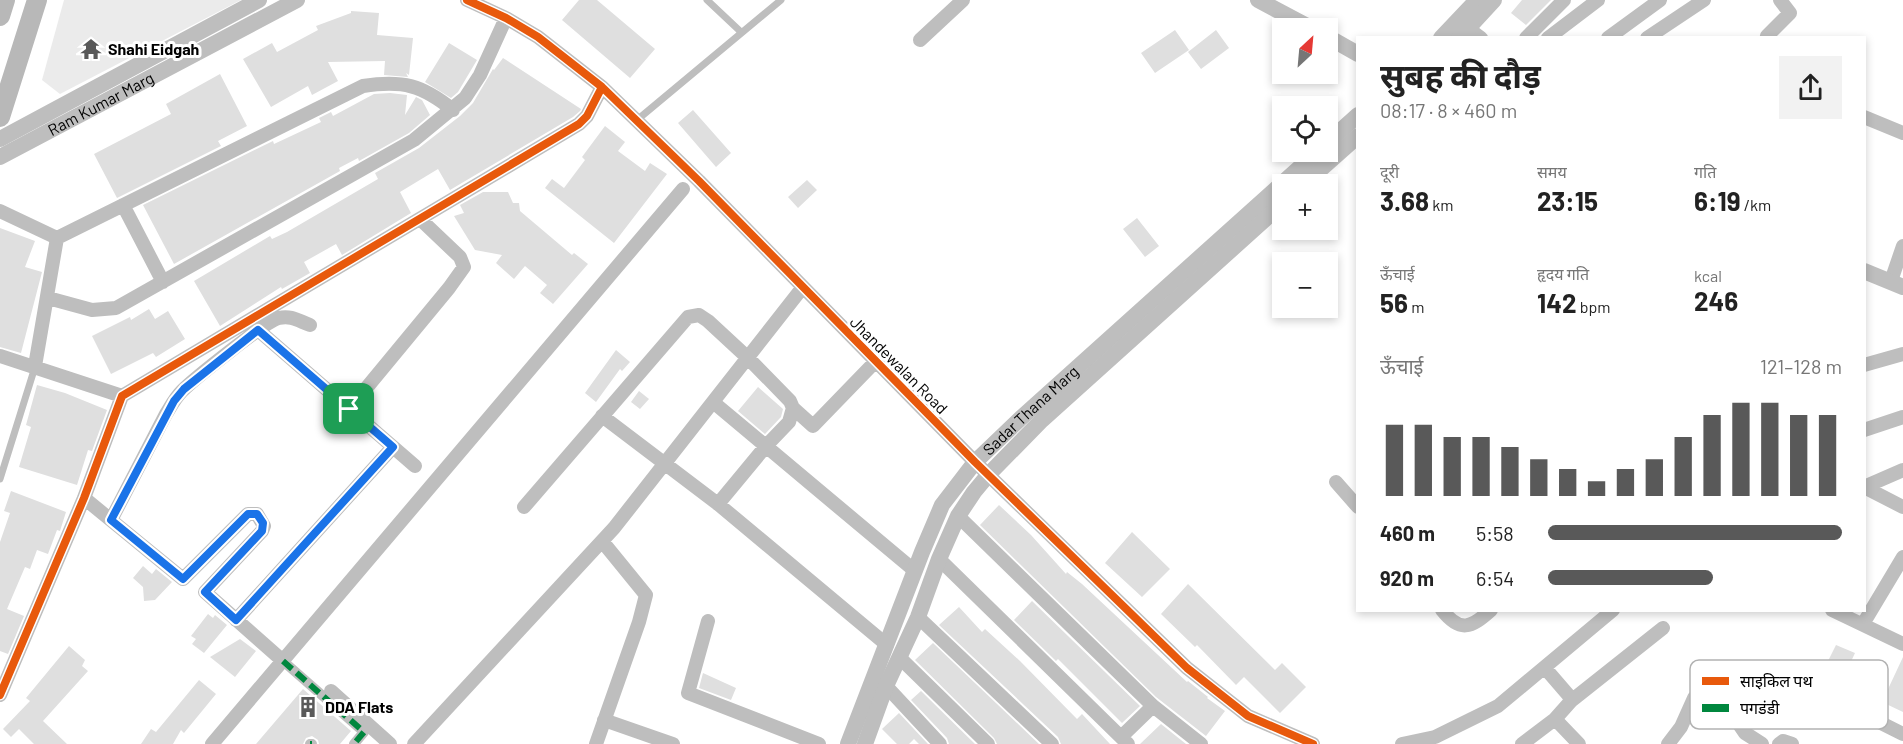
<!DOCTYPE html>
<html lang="hi">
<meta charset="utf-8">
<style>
body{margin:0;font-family:Barlow,"Noto Sans Devanagari",sans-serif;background:#f2f2f2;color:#222;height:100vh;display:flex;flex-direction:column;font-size:22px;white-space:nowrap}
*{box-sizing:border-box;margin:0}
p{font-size:20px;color:#767676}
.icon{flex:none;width:33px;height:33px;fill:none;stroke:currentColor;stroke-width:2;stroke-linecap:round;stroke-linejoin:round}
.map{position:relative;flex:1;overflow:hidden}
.details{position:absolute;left:1356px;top:36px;width:510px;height:576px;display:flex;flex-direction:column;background:#fff;border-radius:0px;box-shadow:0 3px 9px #0003}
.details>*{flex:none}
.needle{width:39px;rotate:26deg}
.tools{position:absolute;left:1272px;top:18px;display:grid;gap:12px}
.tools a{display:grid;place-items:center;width:66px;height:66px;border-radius:0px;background:#fff;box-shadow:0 3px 9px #0003;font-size:30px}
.pin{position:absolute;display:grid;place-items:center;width:51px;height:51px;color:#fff;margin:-26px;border-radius:12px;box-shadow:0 3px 9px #0006}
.round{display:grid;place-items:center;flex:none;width:63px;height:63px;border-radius:0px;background:#f2f2f2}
.summary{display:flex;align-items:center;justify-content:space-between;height:102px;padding:0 24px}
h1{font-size:33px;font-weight:700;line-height:45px}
.stats{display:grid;grid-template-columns:repeat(3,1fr);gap:9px;height:102px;padding:6px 24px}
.stats div{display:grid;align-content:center}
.stats b{font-size:26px;font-weight:700}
.stats small{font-size:16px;font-weight:400}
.stats p{font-size:16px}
.chart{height:168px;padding:12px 24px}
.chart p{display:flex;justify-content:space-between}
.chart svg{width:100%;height:108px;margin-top:6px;stroke:#595959;stroke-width:6}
ul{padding:0 24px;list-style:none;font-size:20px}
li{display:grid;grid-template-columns:96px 72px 1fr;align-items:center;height:45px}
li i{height:15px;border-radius:8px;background:#595959}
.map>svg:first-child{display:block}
.green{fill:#ebebeb}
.building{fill:#dfdfdf}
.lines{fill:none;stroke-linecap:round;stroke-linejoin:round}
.service{stroke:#bebebe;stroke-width:7}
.pedestrian{stroke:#bebebe;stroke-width:10}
.minor{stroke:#bebebe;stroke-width:14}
.tertiary{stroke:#bebebe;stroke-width:16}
.secondary{stroke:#b8b8b8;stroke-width:20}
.quiet{stroke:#00873e;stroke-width:6;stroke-dasharray:12 6;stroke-linecap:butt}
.cycleway-casing{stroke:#fff;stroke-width:11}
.cycleway{stroke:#e8590c;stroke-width:8}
.route-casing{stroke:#fff;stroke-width:12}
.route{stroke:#1a73e8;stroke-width:8}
.labels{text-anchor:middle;stroke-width:6;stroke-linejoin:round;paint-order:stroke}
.poi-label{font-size:16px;font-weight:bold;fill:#000;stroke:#fff;text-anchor:start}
.street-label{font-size:16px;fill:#000;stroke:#fff}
.key{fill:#fff;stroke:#b2b2b2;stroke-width:1.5}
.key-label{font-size:16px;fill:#000}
</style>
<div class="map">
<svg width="1903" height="744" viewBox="0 0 1903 744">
<rect width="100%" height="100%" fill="#fff"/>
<!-- green -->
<path class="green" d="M64 0H241L60 94 42 80Z"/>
<!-- building -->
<path class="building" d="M579 0H597L655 49 630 78 562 20Z
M1522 0H1551L1526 25 1511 13Z
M351 11 379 13 377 35 413 38 409 75 406 73 408 77 384 75 385 61 328 62 338 81 312 95 308 86 271 107 243 59 272 43 277 52 318 30 316 26 351 13Z
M1175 30 1189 50 1155 73 1141 53Z
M1216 30 1229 48 1201 69 1188 52Z
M449 43 477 60 458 92 451 98 425 82Z
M503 58 581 109 580 111 573 117 450 190 438 169 400 192 411 213 342 255 336 244 304 262 310 273 282 289 281 287 220 326 194 281 270 236 272 239 287 232 378 179 375 173 419 148 460 116 473 103 493 69 494 70Z
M220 74 247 126 218 141 221 146 117 198 94 154 171 114 166 104Z
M390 93 407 95 405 115 416 97 422 100 430 115 409 133 359 161 358 158 339 168 340 171 174 264 143 205 273 141 274 144 321 122 319 118 331 112 333 116 374 94Z
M693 110 731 153 716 167 678 123Z
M605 126 625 142 618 151 645 171 650 163 667 174 614 243 545 188 552 179 564 188 585 160 582 157Z
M807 180 817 190 798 208 788 197Z
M483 192H508L513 203H519L520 211 572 255 574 253 588 264 553 304 540 293 547 285 525 266 514 279 496 263 502 255 475 250 454 216 464 213 460 205Z
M1137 218 1159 246 1145 257 1123 229Z
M0 228 35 241 25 267 42 272 21 353 0 347Z
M149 309 155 319 168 311 185 339 156 357 153 353 111 374 92 336 130 317 131 320Z
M616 350 630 362 622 371 620 369 596 402 585 393Z
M37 385 65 393 107 410 92 451 88 450 77 485 19 467 31 427 26 425Z
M758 387 783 409 781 417 765 434 738 411Z
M639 391 649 399 640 409 631 402Z
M11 491 66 512 60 531 57 530 48 554 37 550 30 569 25 567 7 609 24 616 8 654 0 651V542L10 513 4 511Z
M999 505 1031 535 1066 574 1067 572 1082 584 1187 682 1188 681 1208 697 1207 698 1225 711 1206 736 1156 697 980 525Z
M1132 532 1170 569 1142 597 1105 563Z
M143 566 152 574 156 569 172 582 155 600 144 601 143 587 133 578Z
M1188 584 1275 670 1282 663 1306 687 1280 713 1244 677 1236 685 1197 645 1195 647 1161 614Z
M1032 601 1140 706 1122 723 1058 659 1056 661 1014 620Z
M959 607 982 632 985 629 1020 661 1077 719 1082 714 1110 744H1061L1058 737 939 625Z
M208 614 213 618 215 615 227 625 204 653 192 644 196 639 191 636Z
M240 639 256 651 235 677 210 657Z
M933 643 1039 744H997L994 738 915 660Z
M1836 645 1855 653 1846 672 1827 663Z
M69 646 85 660 82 666 88 671 43 721 67 744H34L19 729 11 737 3 729 30 701 26 698Z
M1903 657V712L1882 702Z
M703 673 736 688 731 700 699 688Z
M199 680 216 694 184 733 181 730 173 744H141L151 729 156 732Z
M303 689 351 731 340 744H319L318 740 312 736 306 738 303 744H256Z
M921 691 975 744H949L947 738 911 700Z
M899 713 928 744H919L914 739 909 744H897L882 729Z
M1161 724 1186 744H1140Z"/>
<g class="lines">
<!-- service -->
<path class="service" d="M707 0 741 32
M637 120 781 0
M0 479 35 367"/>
<!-- pedestrian -->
<path class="pedestrian" d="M283 661 364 732 354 744
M310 744H312"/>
<!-- minor -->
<path class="minor" d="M467 0 506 18 538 37 602 87 699 181 975 462 1187 668 1248 716 1313 744
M1461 23 1481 38
M1526 38 1564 0
M1548 38 1598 0
M1608 38 1660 0
M1647 38 1704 0
M1768 38 1767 36 1790 13 1780 0
M920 40 963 0
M1864 117 1903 133
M123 205 163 282
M0 211 57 238
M57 238 363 86C403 80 422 85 453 110
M1891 281 1903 246
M48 298 92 310 116 308 414 140 465 98 480 75 506 18
M258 330 415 466
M0 356 122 396
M1864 365 1903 354
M35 366 57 238
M713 402 915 571
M793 408 813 426 876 361
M349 409 449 288 464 267 460 257 420 219
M602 416 718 504 887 645
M1864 430 1903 417
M1336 482 1358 507
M1864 487 1903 507
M1864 487 1903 470
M84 498 183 579 248 514H257L264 526 262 531 205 592 283 661
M524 507 688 317 699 315 708 321 748 358 790 401 793 408 789 422 766 446 718 504
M958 516 1153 706 1201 744
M111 520 166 414C171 406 175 398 182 391 194 379 266 321 279 318 291 315 299 321 310 325
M939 559 1128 744
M1442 610C1460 633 1471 628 1491 610
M1832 610 1903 644
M918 617 1052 744
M236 620 393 447
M708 621 688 693 819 744
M1863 624 1903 557
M899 657 988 744
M1545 668 1570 697 1571 701 1555 719 1579 744
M886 686 940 744
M331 691 390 744
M0 695 84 498 122 396 579 124 587 116 602 87
M1571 701 1663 628
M1871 718 1903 734
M604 720 673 744
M1121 737 1153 706
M212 744 683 189
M414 744 614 528 803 287
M596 744 639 622 646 595 602 541
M1402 744 1435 737 1498 706 1613 610
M1522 744 1555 719
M1668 744 1681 727 1694 698 1698 694 1704 693 1728 708 1745 733 1762 744
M1779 744 1783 741 1792 744"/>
<!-- tertiary -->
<g class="tertiary">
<path d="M1258 0 1311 28"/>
<path d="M1328 37 1358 54"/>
<path d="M1441 38 1477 0"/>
<path d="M1459 38 1494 0"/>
<path d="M0 139 259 0"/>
<path d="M1328 142 1358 115"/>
<path id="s1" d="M0 157 297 0"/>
<path d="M1304 184 1358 136"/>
<path d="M1864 271 1903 287"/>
<path id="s2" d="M848 744 922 552 942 505 975 462 1021 418 1317 152"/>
<path d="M865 744 886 686 918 617 939 559 958 516 974 492 989 474 1042 420 1282 204"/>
</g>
<!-- secondary -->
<path class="secondary" d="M0 16 5 0
M0 117 37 0"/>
<!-- quiet -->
<path class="quiet" d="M283 661 364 732 354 744
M310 744H312"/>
<defs>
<path id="cycleway" d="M467 0 506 18 538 37 602 87 699 181 975 462 1187 668 1248 716 1313 744
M0 695 84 498 122 396 579 124 587 116 602 87"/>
</defs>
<!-- cycleway casing -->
<use href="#cycleway" class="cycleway-casing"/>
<!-- cycleway -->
<use href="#cycleway" class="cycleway"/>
</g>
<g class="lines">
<defs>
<path id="route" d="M258 330 393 447 236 620 205 592 262 531 263 523 257 514H248L183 579 111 520 174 401 184 389Z"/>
</defs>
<!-- route casing -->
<use href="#route" class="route-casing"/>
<!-- route -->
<use href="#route" class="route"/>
</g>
<!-- icons -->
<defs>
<symbol id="temple-bare" viewBox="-9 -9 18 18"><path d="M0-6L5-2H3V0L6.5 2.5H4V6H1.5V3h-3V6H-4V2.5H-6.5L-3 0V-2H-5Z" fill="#595959" stroke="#fff" stroke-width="2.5" paint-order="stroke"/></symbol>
<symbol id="building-bare" viewBox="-9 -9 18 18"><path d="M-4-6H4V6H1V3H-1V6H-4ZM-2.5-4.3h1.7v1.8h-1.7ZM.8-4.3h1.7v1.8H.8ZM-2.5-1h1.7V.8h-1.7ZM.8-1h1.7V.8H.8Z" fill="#595959" stroke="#fff" stroke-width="2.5" paint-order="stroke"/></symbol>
</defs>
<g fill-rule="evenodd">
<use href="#temple-bare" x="76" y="34" width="30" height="30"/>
<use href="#building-bare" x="293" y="692" width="30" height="30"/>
</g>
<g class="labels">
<!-- poi labels -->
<g class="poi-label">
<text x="108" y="55">Shahi Eidgah</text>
<text x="325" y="713">DDA Flats</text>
</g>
<!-- street labels -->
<g class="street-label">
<text dy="6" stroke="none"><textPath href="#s1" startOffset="114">Ram Kumar Marg</textPath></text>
<text transform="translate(899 365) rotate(45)" y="6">Jhandewalan Road</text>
<text dy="6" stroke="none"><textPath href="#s2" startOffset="387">Sadar Thana Marg</textPath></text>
</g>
</g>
<!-- legend -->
<rect x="1690" y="660" width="198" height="69" rx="9" class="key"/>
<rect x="1702" y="677" width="27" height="8" fill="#e8590c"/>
<rect x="1702" y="704" width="27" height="8" fill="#00873e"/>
<g class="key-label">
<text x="1740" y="687">साइकिल पथ</text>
<text x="1740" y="714">पगडंडी</text>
</g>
</svg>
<div class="tools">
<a><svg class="needle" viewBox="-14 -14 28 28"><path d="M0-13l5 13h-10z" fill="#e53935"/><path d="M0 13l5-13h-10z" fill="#767676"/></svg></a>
<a><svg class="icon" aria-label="locate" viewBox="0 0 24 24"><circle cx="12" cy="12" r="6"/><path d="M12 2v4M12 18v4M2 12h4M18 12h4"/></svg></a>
<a>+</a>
<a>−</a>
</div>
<div class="pin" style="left:349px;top:409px;background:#1e9e55"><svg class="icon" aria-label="arrive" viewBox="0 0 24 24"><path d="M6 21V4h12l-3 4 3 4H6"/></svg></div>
<section class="details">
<div class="summary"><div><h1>सुबह की दौड़</h1><p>08:17 · 8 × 460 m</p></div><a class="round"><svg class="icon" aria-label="share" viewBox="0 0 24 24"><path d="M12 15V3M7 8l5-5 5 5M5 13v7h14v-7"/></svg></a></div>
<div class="stats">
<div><p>दूरी</p><b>3.68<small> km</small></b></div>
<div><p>समय</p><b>23:15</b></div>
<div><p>गति</p><b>6:19<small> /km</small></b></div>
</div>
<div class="stats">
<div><p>ऊँचाई</p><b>56<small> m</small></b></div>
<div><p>हृदय गति</p><b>142<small> bpm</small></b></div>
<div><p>kcal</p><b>246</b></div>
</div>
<div class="chart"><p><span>ऊँचाई</span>121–128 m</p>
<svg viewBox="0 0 160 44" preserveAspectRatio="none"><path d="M5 44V15M15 44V15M25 44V20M35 44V20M45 44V24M55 44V29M65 44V33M75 44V38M85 44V33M95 44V29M105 44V20M115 44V11M125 44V6M135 44V6M145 44V11M155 44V11"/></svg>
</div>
<ul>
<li><b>460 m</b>5:58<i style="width:100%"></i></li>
<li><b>920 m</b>6:54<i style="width:56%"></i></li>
</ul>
</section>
</div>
